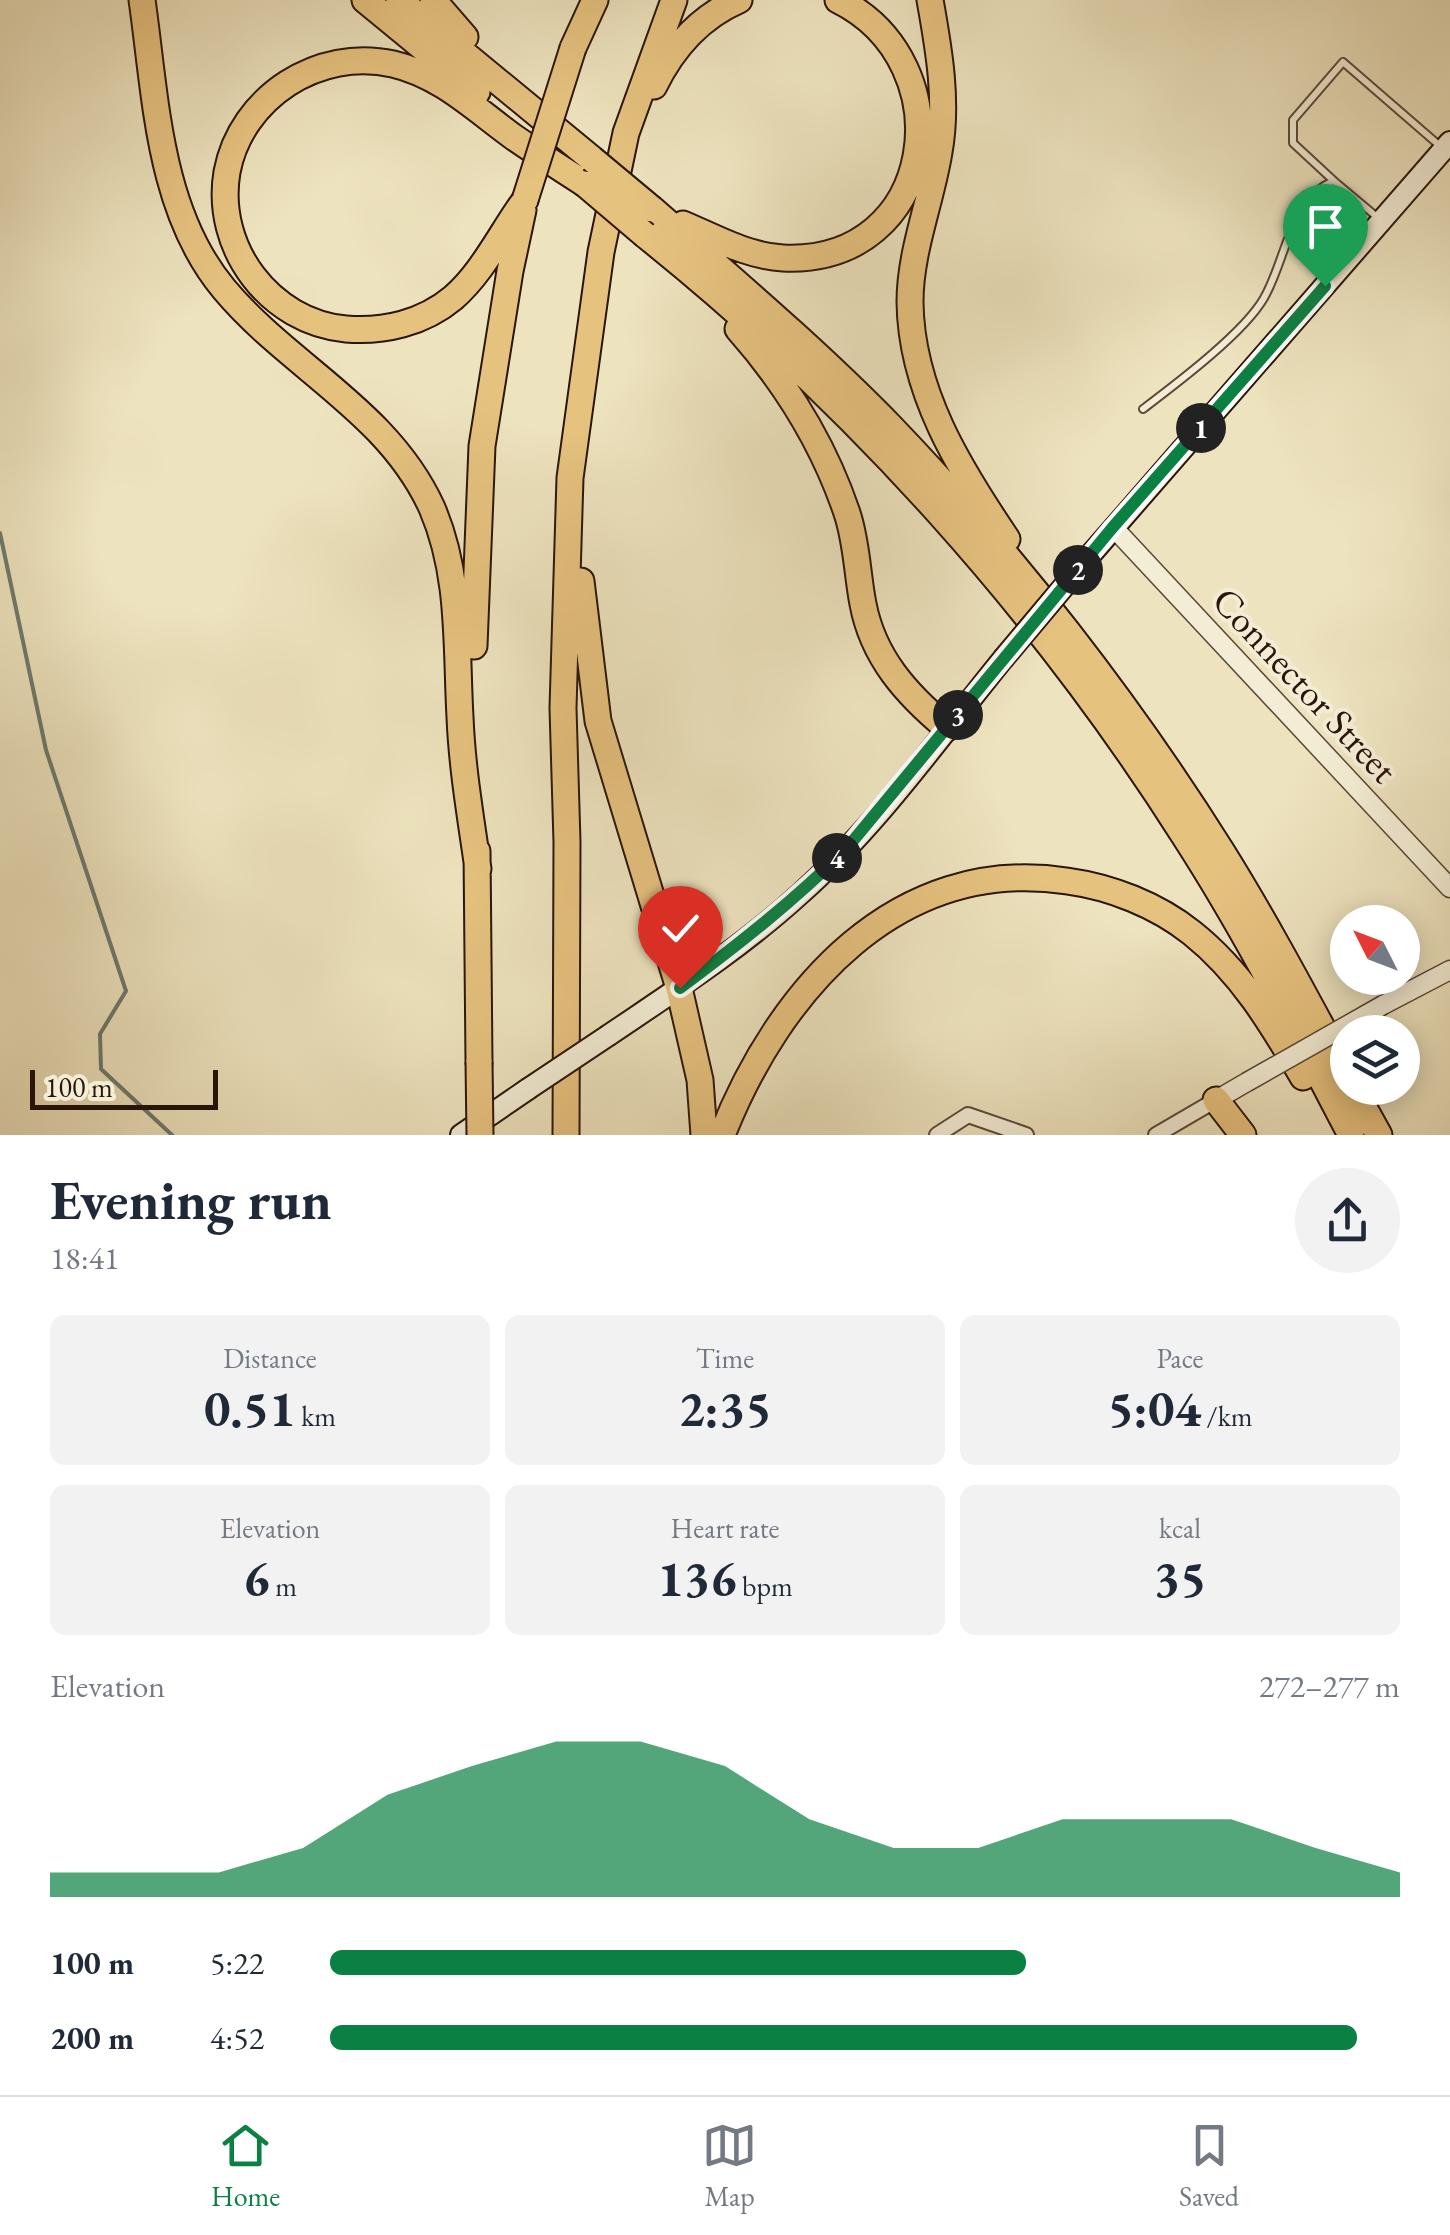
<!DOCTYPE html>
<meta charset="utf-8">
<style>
body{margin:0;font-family:"EB Garamond",serif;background:#f2f2f3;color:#1f2937;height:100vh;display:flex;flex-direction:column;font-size:38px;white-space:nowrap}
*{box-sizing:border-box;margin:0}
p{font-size:32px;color:#747a83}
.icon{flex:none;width:55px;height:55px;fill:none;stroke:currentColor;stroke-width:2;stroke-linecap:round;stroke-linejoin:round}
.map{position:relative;height:1135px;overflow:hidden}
.drawer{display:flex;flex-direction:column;background:#fff;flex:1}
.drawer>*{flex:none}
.needle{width:65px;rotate:312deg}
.buttons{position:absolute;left:1330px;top:905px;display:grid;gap:20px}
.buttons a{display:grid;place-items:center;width:90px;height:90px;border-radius:50%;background:#fff;box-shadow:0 5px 25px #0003;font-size:50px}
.scale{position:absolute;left:30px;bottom:25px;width:188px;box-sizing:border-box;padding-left:10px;border:5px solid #2a150a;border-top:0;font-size:28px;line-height:35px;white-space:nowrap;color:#2a150a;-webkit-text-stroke:8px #f3edd5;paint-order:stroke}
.pin{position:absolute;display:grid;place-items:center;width:85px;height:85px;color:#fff;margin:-102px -42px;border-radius:50% 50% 50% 0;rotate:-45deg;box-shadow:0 0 10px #0007}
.pin .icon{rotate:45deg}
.km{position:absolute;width:50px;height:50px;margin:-25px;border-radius:50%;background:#222;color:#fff;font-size:28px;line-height:50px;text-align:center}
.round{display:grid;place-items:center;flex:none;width:105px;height:105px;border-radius:52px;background:#f2f2f3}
.summary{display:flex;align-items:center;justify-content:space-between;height:170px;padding:0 50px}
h1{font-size:55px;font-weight:700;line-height:75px}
.stats{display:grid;grid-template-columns:repeat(3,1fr);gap:15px;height:170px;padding:10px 50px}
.stats div{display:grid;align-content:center;border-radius:15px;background:#f2f2f3;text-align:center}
.stats b{font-size:50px;font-weight:700}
.stats small{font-size:28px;font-weight:400}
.stats p{font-size:28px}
.chart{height:280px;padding:20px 50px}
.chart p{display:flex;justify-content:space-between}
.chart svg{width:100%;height:180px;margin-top:10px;fill:#0b8043;opacity:.7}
ul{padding:0 50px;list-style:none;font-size:32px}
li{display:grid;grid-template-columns:160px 120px 1fr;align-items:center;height:75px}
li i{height:25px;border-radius:12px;background:#0b8043}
.tab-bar{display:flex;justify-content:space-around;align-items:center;height:140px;border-top:2px solid #e0e1e3;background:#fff;font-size:28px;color:#747a83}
.tab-bar a{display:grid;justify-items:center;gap:5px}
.tab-bar .current{color:#0b8043}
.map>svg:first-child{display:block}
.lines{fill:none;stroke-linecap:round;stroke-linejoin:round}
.stream{stroke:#6d7a6e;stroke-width:4}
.service-casing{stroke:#5b4837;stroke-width:10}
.minor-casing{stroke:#5b4837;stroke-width:18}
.tertiary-casing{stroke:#5b4837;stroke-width:21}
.secondary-casing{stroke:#2a150a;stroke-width:24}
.motorway-casing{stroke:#2a150a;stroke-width:29}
.service{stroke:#f3edd5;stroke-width:6}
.minor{stroke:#f3edd5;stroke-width:14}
.tertiary{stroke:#f3edd5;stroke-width:18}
.secondary{stroke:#f3edd5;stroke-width:20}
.motorway{stroke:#e6c27f;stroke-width:25}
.tertiary-bridge-casing{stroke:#5b4837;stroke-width:21;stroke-linecap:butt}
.secondary-bridge-casing{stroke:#2a150a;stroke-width:24;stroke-linecap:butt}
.motorway-bridge-casing{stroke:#2a150a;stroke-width:29;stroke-linecap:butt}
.tertiary-bridge{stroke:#f3edd5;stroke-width:18}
.secondary-bridge{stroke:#f3edd5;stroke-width:20}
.motorway-bridge{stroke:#e6c27f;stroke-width:25}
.route-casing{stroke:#fff;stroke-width:20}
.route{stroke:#0b8043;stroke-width:12}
.labels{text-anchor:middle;stroke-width:8;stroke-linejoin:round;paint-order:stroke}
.street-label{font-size:38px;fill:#2a150a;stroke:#f3edd5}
</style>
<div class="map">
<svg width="1450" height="1135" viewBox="0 0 1450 1135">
<rect width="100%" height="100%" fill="#ede3be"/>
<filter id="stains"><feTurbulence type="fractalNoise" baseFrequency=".002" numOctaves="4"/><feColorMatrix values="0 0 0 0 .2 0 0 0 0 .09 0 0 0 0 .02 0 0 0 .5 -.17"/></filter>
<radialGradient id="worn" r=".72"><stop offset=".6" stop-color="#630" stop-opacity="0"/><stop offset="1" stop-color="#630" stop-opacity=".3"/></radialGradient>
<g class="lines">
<!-- stream -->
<path class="stream" d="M0 533 46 750 126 991 100 1034 101 1069 172 1135"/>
<defs>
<path id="service" d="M1334 181 1293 143V120L1343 62 1440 146
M1143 409C1176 384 1244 333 1264 298 1286 260 1290 198 1334 181L1377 217"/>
<path id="minor" d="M937 1135 968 1115 1026 1135
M1156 1135 1216 1100"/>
<path id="tertiary" d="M1113 527 1450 888
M1383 1005 1450 970
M1216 1100 1247 1082"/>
<path id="secondary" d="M1092 553 1450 142
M609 1035C674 991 741 948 799 895 876 827 938 739 1003 659
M461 1135 528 1089"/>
<path id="motorway" d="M142 0C156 97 158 210 224 289 289 367 388 411 432 508 461 575 456 646 460 717 462 768 471 819 478 869
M365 0 477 92
M399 0 592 159
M433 0 465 37
M930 0C939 50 948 102 939 152 931 202 910 251 910 302 911 391 959 468 1007 539
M573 48 595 0
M654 86C672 49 700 17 739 0
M525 200C501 233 483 272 453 298 423 323 384 332 346 329 270 322 214 248 227 172 241 97 319 47 393 64 441 75 476 110 515 138 538 154 562 169 585 184
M652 209C733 280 816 350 892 428 1012 553 1130 705 1222 852 1267 924 1307 1000 1348 1076
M683 224C716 238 747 256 783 258 938 265 965 63 838 0
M645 235C855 403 1041 610 1185 837 1247 933 1298 1034 1351 1135
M738 329C785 382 824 445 847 513 857 543 857 573 863 604 873 657 906 694 947 728
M581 581 598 721 679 988 700 1080 704 1135
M474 646 482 446 510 271 523 210
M477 851 479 1062
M1353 1088 1379 1135
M1216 1100 1243 1135
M566 1135 567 842 563 708 570 478 601 252 626 133 674 0
M722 1135C779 990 897 855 1067 881 1111 887 1157 905 1192 933 1241 972 1272 1024 1303 1077"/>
</defs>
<!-- service casing -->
<use href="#service" class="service-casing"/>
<!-- minor casing -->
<use href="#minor" class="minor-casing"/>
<!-- tertiary casing -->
<use href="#tertiary" class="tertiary-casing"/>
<!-- secondary casing -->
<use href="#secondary" class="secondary-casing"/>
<!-- motorway casing -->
<use href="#motorway" class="motorway-casing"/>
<!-- service -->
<use href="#service" class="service"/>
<!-- minor -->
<use href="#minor" class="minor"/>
<!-- tertiary -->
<use href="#tertiary" class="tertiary"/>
<!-- secondary -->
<use href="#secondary" class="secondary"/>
<!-- motorway -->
<use href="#motorway" class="motorway"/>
<defs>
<path id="tertiary-bridge" d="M1247 1082 1383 1005"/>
<path id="secondary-bridge" d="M1003 659 1092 553
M528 1089 609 1035"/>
<path id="motorway-bridge" d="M592 159 652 209
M585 184 645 235
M525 200 573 48
M479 1062 480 1135"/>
</defs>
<!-- tertiary-bridge casing -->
<use href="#tertiary-bridge" class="tertiary-bridge-casing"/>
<!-- secondary-bridge casing -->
<use href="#secondary-bridge" class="secondary-bridge-casing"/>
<!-- motorway-bridge casing -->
<use href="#motorway-bridge" class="motorway-bridge-casing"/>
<!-- tertiary-bridge -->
<use href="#tertiary-bridge" class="tertiary-bridge"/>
<!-- secondary-bridge -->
<use href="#secondary-bridge" class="secondary-bridge"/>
<!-- motorway-bridge -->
<use href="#motorway-bridge" class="motorway-bridge"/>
</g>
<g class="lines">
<defs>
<path id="route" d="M680 988C739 944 795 900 847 848L1113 527 1325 286"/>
</defs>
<!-- route casing -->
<use href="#route" class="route-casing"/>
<!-- route -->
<use href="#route" class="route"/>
</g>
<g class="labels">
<!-- street labels -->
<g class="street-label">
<text transform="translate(1305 685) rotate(47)" y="13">Connector Street</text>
</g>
</g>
<rect width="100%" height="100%" filter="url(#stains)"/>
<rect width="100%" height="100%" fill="url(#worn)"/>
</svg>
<div class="buttons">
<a><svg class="needle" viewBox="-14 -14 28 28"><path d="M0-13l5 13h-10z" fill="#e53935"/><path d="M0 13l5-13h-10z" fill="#747a83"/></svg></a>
<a><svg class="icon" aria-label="layers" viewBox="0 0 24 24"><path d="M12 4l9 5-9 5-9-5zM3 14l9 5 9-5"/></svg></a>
</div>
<div class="scale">100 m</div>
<div class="pin" style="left:1325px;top:286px;background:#1e9e55"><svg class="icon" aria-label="arrive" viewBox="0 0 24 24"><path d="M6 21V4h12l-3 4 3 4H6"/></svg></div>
<div class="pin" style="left:680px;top:988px;background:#d93025"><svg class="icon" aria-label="check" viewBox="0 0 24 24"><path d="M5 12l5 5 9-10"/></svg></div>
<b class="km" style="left:1201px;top:428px">1</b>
<b class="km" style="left:1078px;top:570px">2</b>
<b class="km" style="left:958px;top:715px">3</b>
<b class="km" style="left:837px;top:858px">4</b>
</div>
<section class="drawer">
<div class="summary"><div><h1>Evening run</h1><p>18:41</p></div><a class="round"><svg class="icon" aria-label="share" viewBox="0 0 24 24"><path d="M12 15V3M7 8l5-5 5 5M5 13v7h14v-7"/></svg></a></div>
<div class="stats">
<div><p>Distance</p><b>0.51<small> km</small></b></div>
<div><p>Time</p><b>2:35</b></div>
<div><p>Pace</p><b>5:04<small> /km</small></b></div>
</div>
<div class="stats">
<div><p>Elevation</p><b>6<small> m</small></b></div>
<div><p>Heart rate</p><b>136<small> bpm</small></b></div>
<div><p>kcal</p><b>35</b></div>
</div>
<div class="chart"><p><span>Elevation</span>272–277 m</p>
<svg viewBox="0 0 160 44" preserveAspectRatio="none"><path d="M0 44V38L10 38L20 38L30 32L40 19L50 12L60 6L70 6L80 12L90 25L100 32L110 32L120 25L130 25L140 25L150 32L160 38V44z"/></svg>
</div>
<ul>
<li><b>100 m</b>5:22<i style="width:65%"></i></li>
<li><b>200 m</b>4:52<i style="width:96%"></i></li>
</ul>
</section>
<nav class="tab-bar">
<a class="current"><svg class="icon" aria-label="home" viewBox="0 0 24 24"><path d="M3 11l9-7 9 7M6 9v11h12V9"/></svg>Home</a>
<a><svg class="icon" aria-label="map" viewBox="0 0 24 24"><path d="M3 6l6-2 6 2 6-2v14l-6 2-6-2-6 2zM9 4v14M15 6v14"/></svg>Map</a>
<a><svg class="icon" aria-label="saved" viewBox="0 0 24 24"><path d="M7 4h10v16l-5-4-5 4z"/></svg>Saved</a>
</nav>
